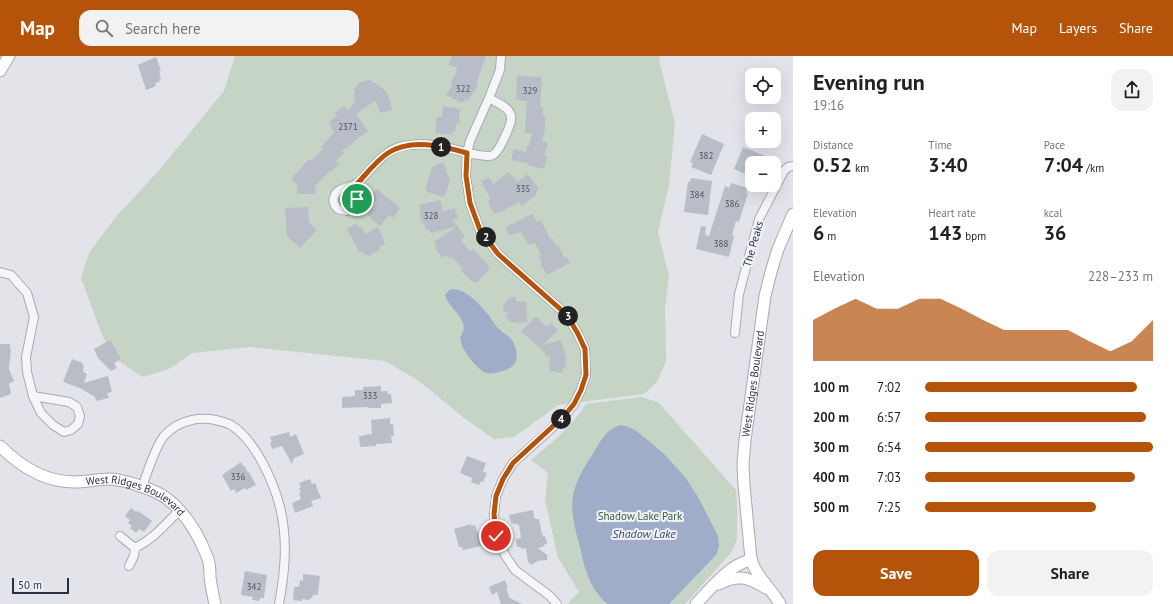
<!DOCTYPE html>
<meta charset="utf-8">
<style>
body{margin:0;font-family:"PT Sans",sans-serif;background:#f2f2f2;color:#222;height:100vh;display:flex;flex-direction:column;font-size:15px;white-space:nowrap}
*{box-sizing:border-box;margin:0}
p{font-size:13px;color:#767676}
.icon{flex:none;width:22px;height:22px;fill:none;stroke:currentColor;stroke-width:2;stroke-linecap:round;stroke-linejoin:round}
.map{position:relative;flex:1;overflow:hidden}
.sheet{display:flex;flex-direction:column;background:#fff;width:380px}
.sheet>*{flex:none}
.tools{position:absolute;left:745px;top:12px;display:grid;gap:8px}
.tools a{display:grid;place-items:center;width:36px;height:36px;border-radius:8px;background:#fff;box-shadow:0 4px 16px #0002;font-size:20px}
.scale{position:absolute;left:12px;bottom:10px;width:57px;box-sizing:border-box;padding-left:4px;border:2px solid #2b3041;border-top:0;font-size:11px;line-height:14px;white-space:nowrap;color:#2b3041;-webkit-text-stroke:3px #f2f3f7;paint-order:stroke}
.pin{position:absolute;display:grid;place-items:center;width:34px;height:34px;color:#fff;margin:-17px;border:2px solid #fff;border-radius:50%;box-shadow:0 1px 4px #0007}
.km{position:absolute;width:20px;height:20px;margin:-10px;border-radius:50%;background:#222;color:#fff;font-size:11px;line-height:20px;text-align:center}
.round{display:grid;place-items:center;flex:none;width:42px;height:42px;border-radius:12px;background:#f2f2f2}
.head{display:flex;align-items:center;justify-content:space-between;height:68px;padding:0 20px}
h1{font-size:22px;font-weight:700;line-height:30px}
.figures{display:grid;grid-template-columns:repeat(3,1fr);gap:6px;height:68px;padding:4px 20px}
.figures div{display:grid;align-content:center}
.figures b{font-size:20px;font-weight:700}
.figures small{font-size:11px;font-weight:400}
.figures p{font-size:11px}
.chart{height:112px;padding:8px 20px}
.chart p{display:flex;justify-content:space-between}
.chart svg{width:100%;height:72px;margin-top:4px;fill:#b45309;opacity:.7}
.primary-button{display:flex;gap:8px;margin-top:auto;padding:8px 20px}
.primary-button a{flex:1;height:46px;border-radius:12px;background:#b45309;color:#fff;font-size:16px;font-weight:700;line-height:46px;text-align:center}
.primary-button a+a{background:#f2f2f2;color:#222}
ul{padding:0 20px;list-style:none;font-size:13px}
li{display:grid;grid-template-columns:64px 48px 1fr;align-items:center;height:30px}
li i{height:10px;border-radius:5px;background:#b45309}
header{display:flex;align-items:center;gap:24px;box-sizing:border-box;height:56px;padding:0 20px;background:#b45309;color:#fff}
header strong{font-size:19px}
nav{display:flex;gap:22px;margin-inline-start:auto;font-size:14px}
.search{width:280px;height:36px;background:#f2f2f2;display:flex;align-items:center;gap:10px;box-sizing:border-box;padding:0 14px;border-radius:12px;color:#767676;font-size:15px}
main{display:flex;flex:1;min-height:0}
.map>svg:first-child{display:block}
.green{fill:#c5d4c4}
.water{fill:#9fadc8}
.building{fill:#b9bdc7}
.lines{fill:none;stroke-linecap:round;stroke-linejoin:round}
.street-casing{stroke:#a7aab4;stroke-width:10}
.secondary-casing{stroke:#a7aab4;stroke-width:13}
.street{stroke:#f5f6f8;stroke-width:8}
.secondary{stroke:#fff;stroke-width:11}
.route-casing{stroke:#fff;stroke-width:8}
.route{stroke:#b45309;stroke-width:5}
.labels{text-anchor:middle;stroke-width:4;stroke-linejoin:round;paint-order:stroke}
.number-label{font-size:9px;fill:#4e5362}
.street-label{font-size:11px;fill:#2b3041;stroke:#f2f3f7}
.park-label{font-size:11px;fill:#3a5d39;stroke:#f2f3f7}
.water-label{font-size:12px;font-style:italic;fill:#364974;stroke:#f2f3f7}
</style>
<header>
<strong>Map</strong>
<div class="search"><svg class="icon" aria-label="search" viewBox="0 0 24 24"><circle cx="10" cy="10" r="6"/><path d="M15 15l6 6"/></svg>Search here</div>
<nav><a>Map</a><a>Layers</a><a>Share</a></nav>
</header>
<main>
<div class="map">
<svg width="793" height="548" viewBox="0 0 793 548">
<rect width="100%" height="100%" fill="#e2e4ea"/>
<!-- green -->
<path class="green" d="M235 0H660L659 4 675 67 669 129 658 176 669 220 665 251 666 305 657 326 644 338 558 349 514 381 494 383 464 362 419 325 385 305 250 291 192 297 169 313 143 321 114 302 102 279 81 222 89 197 115 162 161 112 224 35Z
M641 341 658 346 736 434 737 452V482L734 491 730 498 685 548H569L568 547 579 536 558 502 545 444 548 417 531 404C551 387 572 371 586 348Z"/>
<!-- water -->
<path class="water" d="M452 233C467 233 481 250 490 261 493 265 495 270 499 273 505 279 511 280 514 288 521 303 515 314 498 316 495 317 490 318 486 317 478 314 466 298 462 290 461 287 461 284 460 281 473 265 449 254 445 239L448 235Z
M620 369 626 370 635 374 649 385 665 399 685 421 698 441 718 480 719 491 716 499 669 548H608C601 543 595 535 591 527 586 517 583 506 581 495 576 476 569 455 574 435 578 420 587 407 595 394 602 383 607 373 620 369Z"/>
<!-- building -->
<path class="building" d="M452 0H486L476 28 478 29 468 45 465 43 462 47 446 39 453 27 451 26 458 12 449 9Z
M156 1 161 15H159L161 23 159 24 160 26 155 27 156 30 146 34 138 9Z
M517 20 542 21 540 51H543V60H545V73L542 85 548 87 544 100H547L544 113 530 110 527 107 511 104 514 93 526 96 527 90H529L532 77H525L527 45H521V44H517L516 43Z
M370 24 385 34 387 39H388L392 54 380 57 377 48H376L375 45 356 58 368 75 353 86 354 87 342 95 344 97 336 105 339 108 331 116 330 115 315 130V138H297V129L291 123 309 103 311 105 323 93 321 91 334 77 331 72 332 71 329 66 337 60 334 57 344 50 347 54 355 47 353 38H355L354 34 358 27Z
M443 50 460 53 459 61H460L459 68 456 67 455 76 452 75V79L435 77 437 61H442Z
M702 78 724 88 711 119 691 111 693 107 690 106Z
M743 91 770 102 768 107H752V121L734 113Z
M443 106 447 115 446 116 450 124 445 140 443 141 425 135 432 111Z
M509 116 517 126 528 118 539 133 536 136 537 138 522 150 519 146 498 157 497 156 494 158 488 147 490 142 481 125 489 122 493 128Z
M691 122 712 125 708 159 684 156 688 126H690Z
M731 127 747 132 746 137H748L739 166 736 165 732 179 734 180 729 201 696 193 701 170 706 171 705 179 709 180 725 130 729 132Z
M377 133 400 152 393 162 389 159 380 170 367 159 377 147 370 141Z
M440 144 443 155 455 152 458 163 453 164 465 181 461 184 470 196 473 193 488 209V210L490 213 476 227 473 225 472 226 461 214 463 213 452 201 450 203 447 199 442 202 435 192 437 191 434 186 456 171 430 177 429 173 426 174 424 167H422L419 157H421L419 149Z
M308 151 309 166 317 174 300 192 287 180 285 152Z
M532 158 537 166 541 164 550 183 552 182 556 190 558 189 564 202 566 200 570 207 547 219 540 207H542L539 200 541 199 535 187 533 188 532 187 529 189 521 176 508 179 506 171Z
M355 168H357L360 172 361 171 365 178 378 171 384 183H383L385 188 378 192 380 194 368 200 367 198 365 199 363 195 360 197 347 173Z
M510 241H516V245L526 246 527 266 516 267V266H511L505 260 508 258 503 253V250Z
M535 261 536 262 537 261 547 271 551 267 558 274 543 289 561 284 566 302 565 312H563L562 317 550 315V310H549L550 300 546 301 544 296 521 275Z
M110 284 121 303 114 307 117 312 111 315 98 302 94 293Z
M0 288H10V293H11L9 313 14 325 9 328 11 338 0 342Z
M72 303 83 307 82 309 84 310 83 314H84L83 316 87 318 84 327 108 320 112 336 107 337 109 342 96 345 95 341 80 332 63 326Z
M381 330V335H387L388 338H391L392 347 381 348V352H368V351L342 352V341L355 340V334H363V331Z
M390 362V368H393L394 380H391L392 387 376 388V390L360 391 359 380H363V379L372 378 371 364Z
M289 376 290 381 296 378 304 398 294 402 292 408 282 390 272 393 270 387 272 386 270 381Z
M467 400 486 407 483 416 487 417 483 426 481 425 479 429 471 426 472 422 460 417Z
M241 406 243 410 244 409 248 417 249 416 256 429 246 434 245 432 236 437 234 433 231 435 222 419Z
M310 423 312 428 315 427 321 442 311 445 313 450 295 457 292 447 301 443 299 437H301L299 432H301L299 427Z
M131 452 136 456 138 455 152 465 144 476 139 473 136 477 130 472 132 470 128 467 130 464 125 460Z
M533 454 534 462H535L536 463H539L542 479H543V481L545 480 547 488H544L545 490 538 492 547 499V504L537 505V506L534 507 532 509 528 506 526 492 521 493V491H517L516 484V483L521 482 519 469 511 467 509 459Z
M471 468V470L475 469 477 476 478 475 481 490 463 494 462 491H459L454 473Z
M245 515 267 519 264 542H260L259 545 252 544 253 541 241 539Z
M303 518 320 520 318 538 317 539H313L312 542H310V544L302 543V545L293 544 294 531H299L300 524 303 525Z
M505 524 508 532 506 533 510 542 522 548H501L497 536 492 539 489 531Z"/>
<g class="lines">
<defs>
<path id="street" d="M501 0 500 14 489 42 470 85 467 97 466 120 470 147 480 174 498 198 567 259 578 278 585 293 586 319 581 334 574 348 564 361 513 407 503 423 496 440 494 458 496 480 505 499 515 514 550 540 557 548
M357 127C357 139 358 151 346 155L338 153C334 149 332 144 335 139 338 131 352 132 358 126 372 114 383 94 403 90 416 87 433 88 445 91 456 93 484 103 493 99 499 96 510 71 511 64 513 52 497 47 489 42
M0 216 11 219 27 237 34 261 26 301 27 316 33 340 41 357 53 369 64 376 71 374 78 368 80 360 77 351 69 346 33 340
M735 277 739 238 759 163 784 115 788 111 793 110
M142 431C147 418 155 391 164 380 171 372 182 366 192 364 199 362 204 363 210 363 216 364 225 366 231 369 255 384 273 424 280 451 288 484 285 516 279 548
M120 480 135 492
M129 510 134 500 135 492C155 482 164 469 180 454"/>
<g id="secondary">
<path d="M0 15 9 0"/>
<path id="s1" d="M0 390C20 410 45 426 74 426 86 426 99 423 111 423 120 424 129 426 137 429 149 433 161 437 170 445 188 460 200 482 208 503 210 509 210 515 210 521 211 530 213 539 215 548"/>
<path d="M719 528C738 518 748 521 766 532"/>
<path d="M696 548C708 535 719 522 733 512 739 508 745 506 751 503"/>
<path id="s2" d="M780 548C771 532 756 521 751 503L744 429 743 408 745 384 765 240 771 216 778 193 793 158"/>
</g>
</defs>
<!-- street casing -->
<use href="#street" class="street-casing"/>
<!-- secondary casing -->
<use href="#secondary" class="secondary-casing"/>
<!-- street -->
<use href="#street" class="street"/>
<!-- secondary -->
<use href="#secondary" class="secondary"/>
</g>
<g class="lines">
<defs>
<path id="route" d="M357 143V128C367 117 376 105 388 97 411 82 443 90 467 97L466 120 470 147 480 174 498 198 567 259 578 278 585 293 586 319 581 334 574 348 564 360 513 407 503 423 496 440 494 458 496 480"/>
</defs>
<!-- route casing -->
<use href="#route" class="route-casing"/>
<!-- route -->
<use href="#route" class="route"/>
</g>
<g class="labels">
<!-- number labels -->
<g class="number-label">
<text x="463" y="36">322</text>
<text x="530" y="38">329</text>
<text x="348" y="74">2371</text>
<text x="706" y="103">382</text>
<text x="523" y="136">335</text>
<text x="697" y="142">384</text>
<text x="732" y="151">386</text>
<text x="431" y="163">328</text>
<text x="721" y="191">388</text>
<text x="370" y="343">333</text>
<text x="238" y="424">336</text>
<text x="254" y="534">342</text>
</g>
<!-- street labels -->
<g class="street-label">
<text transform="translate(753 188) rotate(-74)" y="4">The Peaks</text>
<text dy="4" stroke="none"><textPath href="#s2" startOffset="230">West Ridges Boulevard</textPath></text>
<text dy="4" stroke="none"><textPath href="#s1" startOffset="150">West Ridges Boulevard</textPath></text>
</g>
<!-- park labels -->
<g class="park-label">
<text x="640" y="464">Shadow Lake Park</text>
</g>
<!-- water labels -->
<g class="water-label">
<text x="644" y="482">Shadow Lake</text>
</g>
</g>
</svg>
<div class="tools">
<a><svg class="icon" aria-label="locate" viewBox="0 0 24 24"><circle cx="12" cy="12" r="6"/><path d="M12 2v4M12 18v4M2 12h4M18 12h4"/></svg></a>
<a>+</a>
<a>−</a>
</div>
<div class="scale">50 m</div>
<div class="pin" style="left:357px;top:143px;background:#1e9e55"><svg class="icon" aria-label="arrive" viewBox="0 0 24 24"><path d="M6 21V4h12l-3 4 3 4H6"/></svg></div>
<div class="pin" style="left:496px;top:480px;background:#d93025"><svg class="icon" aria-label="check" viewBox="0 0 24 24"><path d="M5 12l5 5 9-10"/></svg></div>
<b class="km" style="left:441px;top:91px">1</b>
<b class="km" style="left:486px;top:181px">2</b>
<b class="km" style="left:568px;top:260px">3</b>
<b class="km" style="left:561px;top:363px">4</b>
</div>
<section class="sheet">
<div class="head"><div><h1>Evening run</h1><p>19:16</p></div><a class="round"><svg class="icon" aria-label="share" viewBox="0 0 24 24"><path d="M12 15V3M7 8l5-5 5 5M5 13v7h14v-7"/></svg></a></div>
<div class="figures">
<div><p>Distance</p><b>0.52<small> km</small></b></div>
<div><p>Time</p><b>3:40</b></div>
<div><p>Pace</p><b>7:04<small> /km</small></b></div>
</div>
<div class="figures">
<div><p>Elevation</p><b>6<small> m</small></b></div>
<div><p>Heart rate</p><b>143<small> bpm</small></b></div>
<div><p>kcal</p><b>36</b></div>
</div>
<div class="chart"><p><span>Elevation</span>228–233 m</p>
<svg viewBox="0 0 160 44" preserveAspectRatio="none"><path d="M0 44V19L10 12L20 6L30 12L40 12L50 6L60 6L70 12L80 19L90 25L100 25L110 25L120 25L130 32L140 38L150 32L160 19V44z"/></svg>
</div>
<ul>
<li><b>100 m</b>7:02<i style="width:93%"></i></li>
<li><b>200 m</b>6:57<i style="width:97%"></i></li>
<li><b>300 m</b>6:54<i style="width:100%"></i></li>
<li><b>400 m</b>7:03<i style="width:92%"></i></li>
<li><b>500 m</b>7:25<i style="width:75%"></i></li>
</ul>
<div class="primary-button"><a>Save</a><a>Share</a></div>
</section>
</main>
